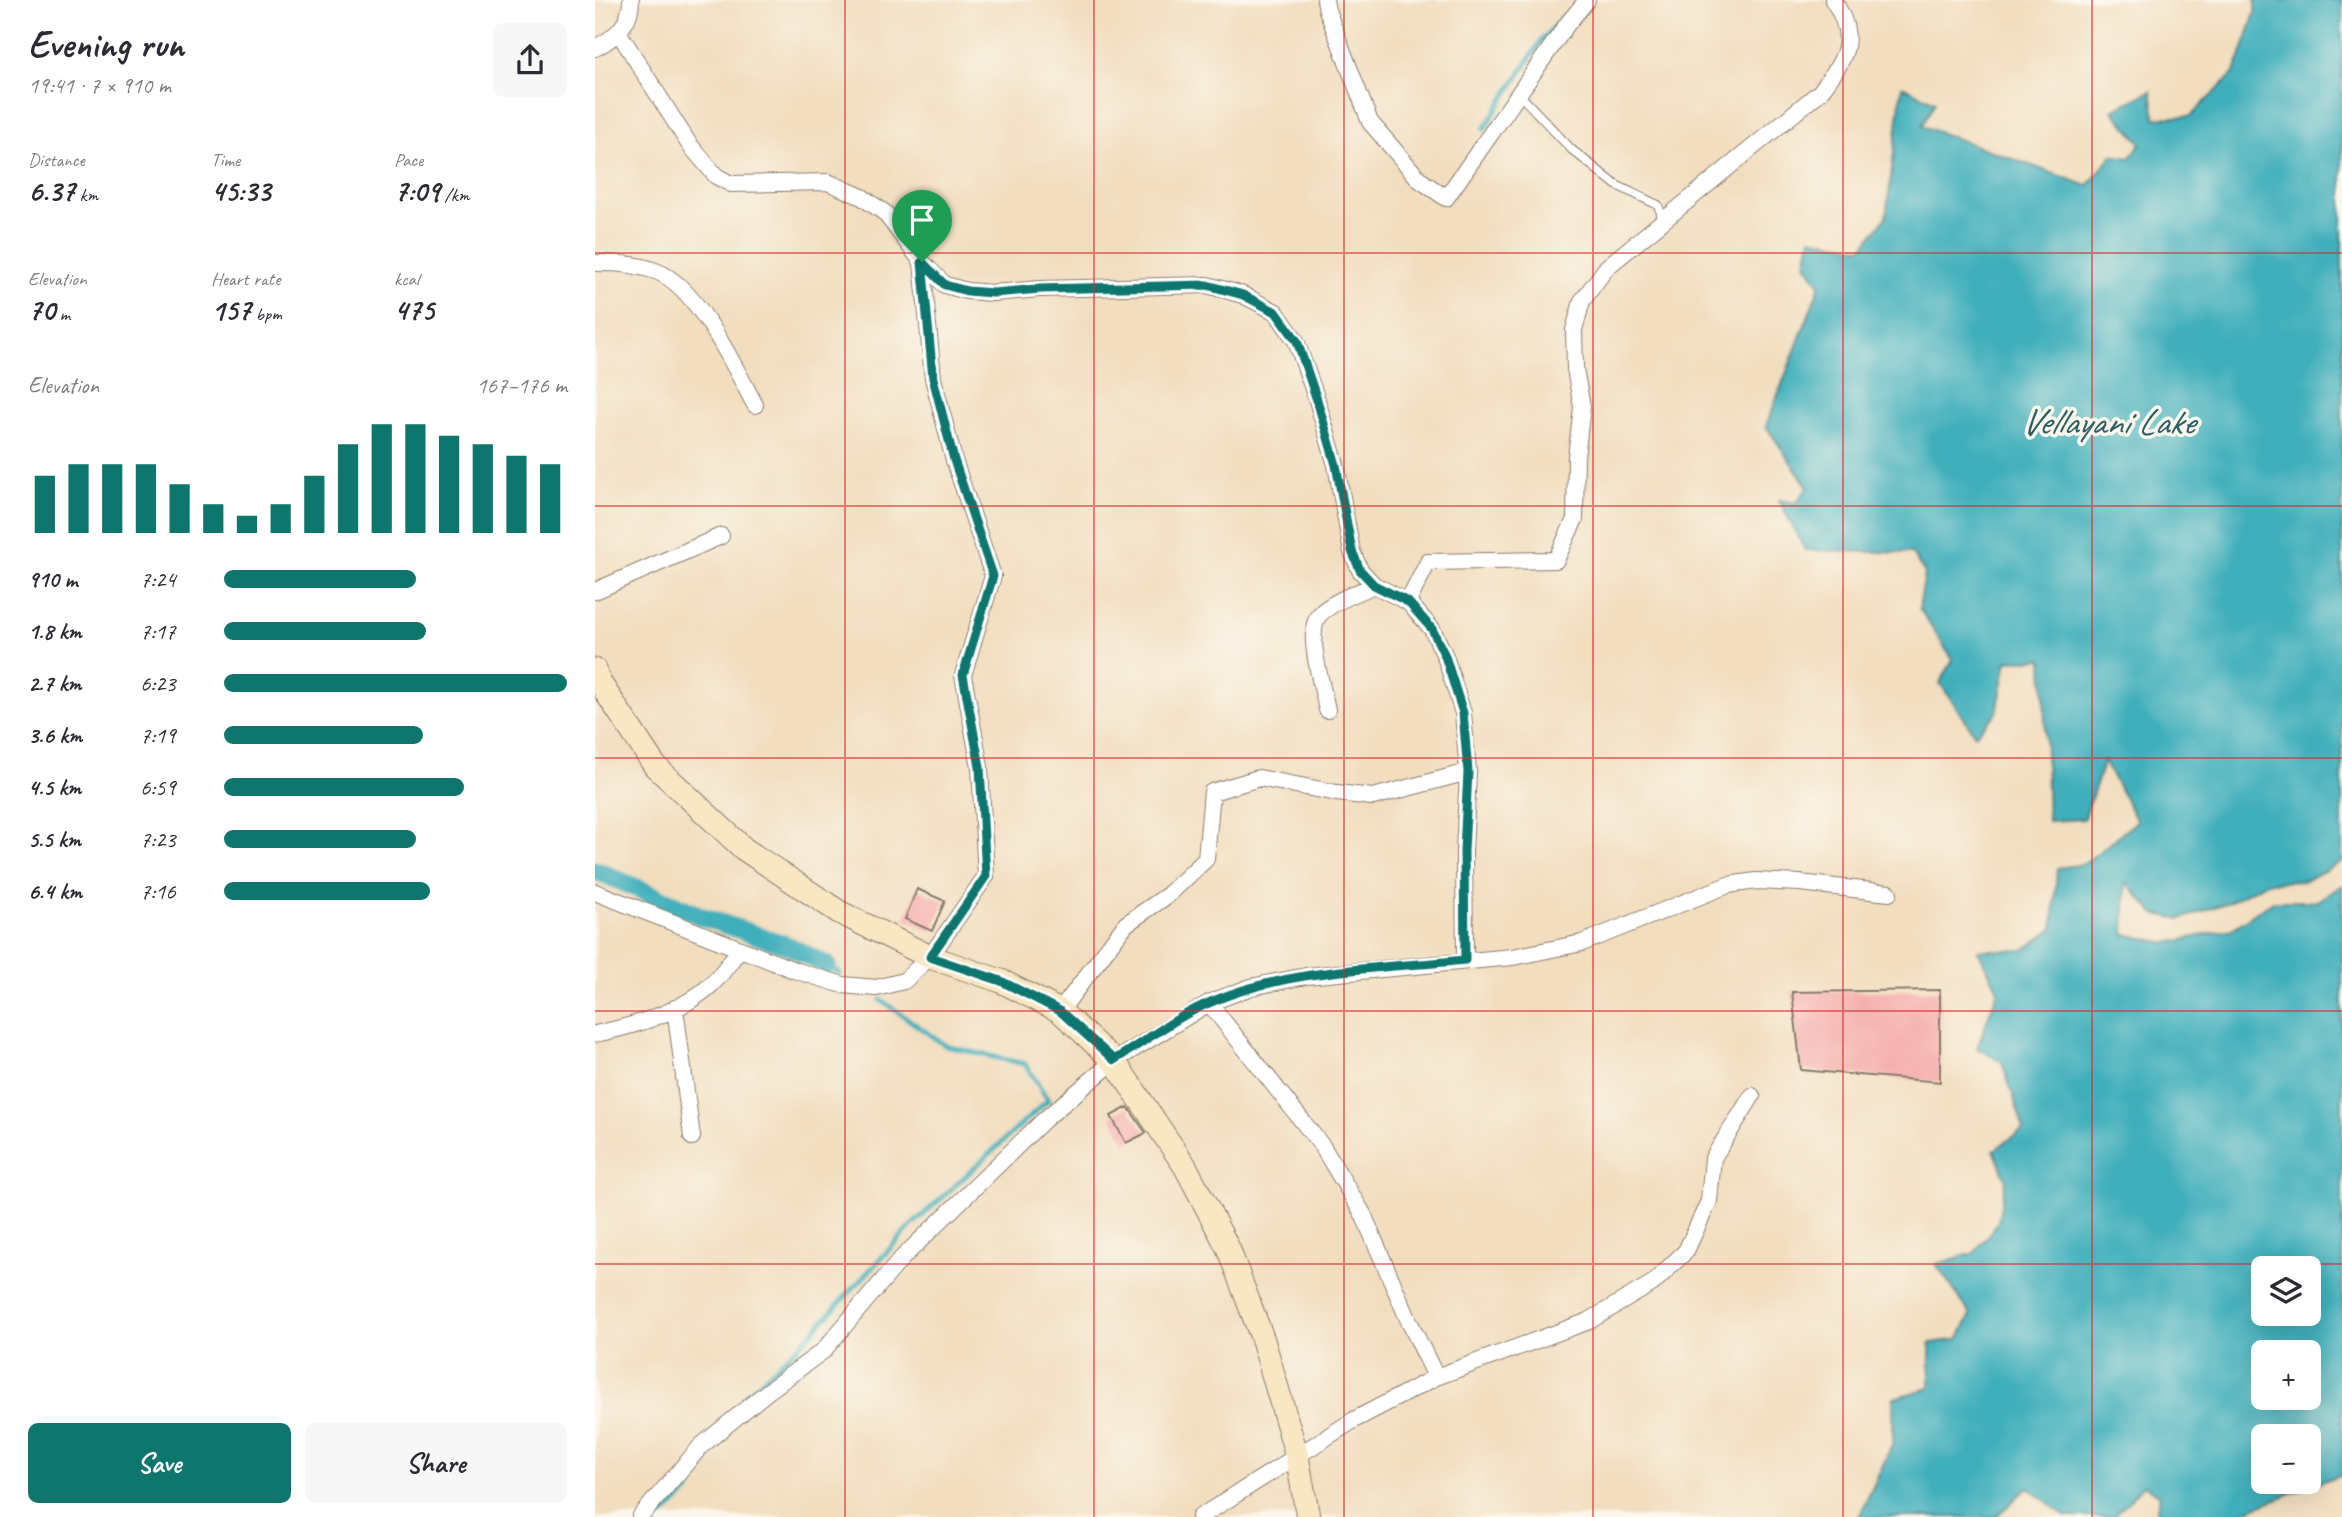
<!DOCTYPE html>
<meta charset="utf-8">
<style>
body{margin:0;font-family:Caveat,sans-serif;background:#f7f7f7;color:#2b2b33;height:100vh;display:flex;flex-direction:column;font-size:26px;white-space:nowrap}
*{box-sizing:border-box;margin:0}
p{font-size:23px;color:#7c7c81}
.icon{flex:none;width:38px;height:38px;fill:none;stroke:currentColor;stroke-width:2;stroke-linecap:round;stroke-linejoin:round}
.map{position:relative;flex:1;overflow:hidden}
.drawer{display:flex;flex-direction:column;background:#fff;width:595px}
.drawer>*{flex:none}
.fabs{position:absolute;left:1656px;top:1256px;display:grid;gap:14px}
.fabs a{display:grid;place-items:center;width:70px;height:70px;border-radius:10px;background:#fff;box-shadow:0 7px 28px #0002;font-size:35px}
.pin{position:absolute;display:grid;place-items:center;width:60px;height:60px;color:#fff;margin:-72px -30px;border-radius:50% 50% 50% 0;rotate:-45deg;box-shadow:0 0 7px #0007}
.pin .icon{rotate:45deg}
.round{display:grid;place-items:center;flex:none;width:74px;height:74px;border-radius:10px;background:#f7f7f7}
.headline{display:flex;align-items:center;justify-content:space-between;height:119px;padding:0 28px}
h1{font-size:38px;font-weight:700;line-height:52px}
.stats{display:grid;grid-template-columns:repeat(3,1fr);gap:10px;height:119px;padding:7px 28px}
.stats div{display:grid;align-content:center}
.stats b{font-size:30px;font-weight:700}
.stats small{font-size:19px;font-weight:400}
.stats p{font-size:19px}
.chart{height:196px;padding:14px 28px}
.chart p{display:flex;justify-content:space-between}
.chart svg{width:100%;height:126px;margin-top:7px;stroke:#0f766e;stroke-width:6}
.primary-button{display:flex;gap:14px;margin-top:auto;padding:14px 28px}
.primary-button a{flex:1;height:80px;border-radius:10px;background:#0f766e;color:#fff;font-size:28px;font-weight:700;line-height:80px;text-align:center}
.primary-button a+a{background:#f7f7f7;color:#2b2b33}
ul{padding:0 28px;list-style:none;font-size:23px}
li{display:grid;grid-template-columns:112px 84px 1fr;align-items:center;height:52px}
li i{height:18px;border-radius:9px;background:#0f766e}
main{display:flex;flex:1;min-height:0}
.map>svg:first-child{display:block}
.water{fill:#40afbc;stroke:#2e666c;stroke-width:2;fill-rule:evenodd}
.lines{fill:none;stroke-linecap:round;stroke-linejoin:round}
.stream{stroke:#40afbc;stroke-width:5}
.canal{stroke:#40afbc;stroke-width:19}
.building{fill:#f5a6a5}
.lane-casing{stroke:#877c6d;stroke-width:10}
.street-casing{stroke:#877c6d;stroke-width:18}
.secondary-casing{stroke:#877c6d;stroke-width:25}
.lane{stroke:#fff;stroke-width:8}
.street{stroke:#fff;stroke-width:16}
.secondary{stroke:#f9e7c3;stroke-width:23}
.route-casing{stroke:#fff;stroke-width:14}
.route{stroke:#0f766e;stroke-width:9}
.grid{fill:none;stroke:#d62828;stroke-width:2;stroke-opacity:0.55}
.labels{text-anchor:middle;stroke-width:7;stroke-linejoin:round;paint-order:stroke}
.water-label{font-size:37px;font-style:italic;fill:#2c5e64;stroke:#fbf7ec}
</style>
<main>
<section class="drawer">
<div class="headline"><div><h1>Evening run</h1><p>19:41 · 7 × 910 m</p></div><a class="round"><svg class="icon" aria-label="share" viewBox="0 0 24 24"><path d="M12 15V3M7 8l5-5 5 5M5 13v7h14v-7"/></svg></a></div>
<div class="stats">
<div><p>Distance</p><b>6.37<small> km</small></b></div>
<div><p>Time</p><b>45:33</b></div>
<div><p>Pace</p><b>7:09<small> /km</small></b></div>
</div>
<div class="stats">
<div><p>Elevation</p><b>70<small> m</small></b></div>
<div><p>Heart rate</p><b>157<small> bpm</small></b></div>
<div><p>kcal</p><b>475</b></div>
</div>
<div class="chart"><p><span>Elevation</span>167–176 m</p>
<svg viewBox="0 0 160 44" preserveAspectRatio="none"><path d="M5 44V24M15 44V20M25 44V20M35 44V20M45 44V27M55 44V34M65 44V38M75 44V34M85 44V24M95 44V13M105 44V6M115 44V6M125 44V10M135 44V13M145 44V17M155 44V20"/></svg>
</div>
<ul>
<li><b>910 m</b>7:24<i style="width:56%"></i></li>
<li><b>1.8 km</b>7:17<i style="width:59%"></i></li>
<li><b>2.7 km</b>6:23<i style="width:100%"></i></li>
<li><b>3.6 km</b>7:19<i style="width:58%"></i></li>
<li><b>4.5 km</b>6:59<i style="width:70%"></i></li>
<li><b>5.5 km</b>7:23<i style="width:56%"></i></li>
<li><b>6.4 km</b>7:16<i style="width:60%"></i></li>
</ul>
<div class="primary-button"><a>Save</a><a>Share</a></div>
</section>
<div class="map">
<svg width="1747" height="1517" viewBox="0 0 1747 1517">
<rect width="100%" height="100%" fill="#fbf7ec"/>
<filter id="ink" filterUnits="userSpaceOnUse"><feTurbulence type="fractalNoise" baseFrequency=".0143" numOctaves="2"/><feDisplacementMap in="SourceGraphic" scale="14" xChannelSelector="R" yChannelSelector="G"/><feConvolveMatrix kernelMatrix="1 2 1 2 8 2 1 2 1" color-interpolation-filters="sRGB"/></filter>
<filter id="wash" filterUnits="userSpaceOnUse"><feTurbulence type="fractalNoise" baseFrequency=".00686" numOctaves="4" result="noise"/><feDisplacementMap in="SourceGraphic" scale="28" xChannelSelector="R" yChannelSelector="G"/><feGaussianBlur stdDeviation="1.57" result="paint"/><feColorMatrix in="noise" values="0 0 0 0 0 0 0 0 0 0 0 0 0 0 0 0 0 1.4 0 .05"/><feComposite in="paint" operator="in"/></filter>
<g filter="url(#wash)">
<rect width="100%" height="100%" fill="#f2ddbe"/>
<!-- water -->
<path class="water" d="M1660 0H1747V862L1709 881 1673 882 1634 902 1586 919 1560 914 1531 882 1529 934 1572 943 1637 929 1678 901H1723L1747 885V1474L1634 1517 1561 1513 1565 1495 1549 1484 1519 1517H1471L1433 1487 1401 1517H1264L1298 1443V1398L1335 1388V1343L1363 1339 1376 1315 1341 1264 1379 1253 1403 1222 1411 1179 1399 1150 1429 1129 1407 1062 1382 1048 1403 990 1383 950H1428L1458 929 1462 868 1489 864 1542 821 1509 761 1489 819 1453 821 1448 659 1412 661 1402 713 1380 735 1345 683 1358 660 1324 608 1330 573 1316 553 1210 550 1184 500 1201 503 1213 487 1171 426 1225 285 1211 264 1216 238 1267 248 1291 217 1307 86 1340 102 1327 126 1493 186 1517 155 1535 158 1546 143 1517 110 1556 91 1560 118 1596 116 1640 72 1660 13ZM1668 1269H1713V1314H1668ZM1668 1353H1713V1398H1668ZM1668 1437H1713V1482H1668Z"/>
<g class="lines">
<!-- stream -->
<path class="stream" d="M889 129 946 41 970 15
M232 965 245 973
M151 1395 210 1340 316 1226 453 1100 430 1064 351 1046 286 1000
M66 1517 93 1492 118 1450"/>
<!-- canal -->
<path class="canal" d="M0 870 108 917 194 946 232 965"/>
</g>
<g id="blocks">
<!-- building -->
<path class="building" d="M322 889 350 901 337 931 310 919Z
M1345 990V1082L1206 1070 1197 992Z
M533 1107 551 1133 531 1143 516 1116Z"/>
</g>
</g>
<g filter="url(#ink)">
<use href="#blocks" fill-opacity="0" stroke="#877c6d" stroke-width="2"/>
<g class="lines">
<defs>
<path id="lane" d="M924 94 976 149 1021 185 1063 205 1069 221"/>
<path id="street" d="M730 0 732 10 775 122 825 180 851 198 973 23 992 0
M24 33 94 144 121 176 136 184 233 182 267 197 290 213 327 262 350 285 372 291 398 293 445 289 612 285 648 295 681 312 701 341 722 400 741 465 757 552 765 570 779 585 813 602 837 629 850 656 868 713 873 772 869 851 870 960
M0 48C20 38 36 24 36 0
M0 263C22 263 43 264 63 272 103 288 140 368 160 405
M0 591 126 536
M813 602 833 562 961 560 980 519 981 457 987 407 980 369 979 330 987 301 1012 267 1225 92C1250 59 1264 39 1238 0
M732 710C728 688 712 638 722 618 730 604 765 592 779 585
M0 892 199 970 248 985 281 988 309 981 335 957 391 876 385 767 368 675 398 576 359 460 338 378 327 262
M614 1003 727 1146 768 1214 814 1321 841 1377
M80 1008 97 1137
M465 1011 531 924 573 895 611 859 617 792 664 778 742 793 778 797 873 772
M0 1034C40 1026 88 1012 118 983 128 973 136 960 145 949
M45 1517 106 1446 172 1392 228 1351 307 1258 450 1119 519 1061 614 1003 656 987 711 976 918 957 987 943 1133 885 1161 881 1205 883 1294 893
M605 1517 759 1420 841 1377 994 1321 1058 1283 1091 1251 1114 1201 1118 1158 1157 1096"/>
<path id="secondary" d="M0 670 5 683 60 766 149 849 244 912 335 957 406 981 465 1011 519 1061 590 1166 633 1248 668 1340 702 1456 713 1517"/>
</defs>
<!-- lane casing -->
<use href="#lane" class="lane-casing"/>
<!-- street casing -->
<use href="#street" class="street-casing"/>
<!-- secondary casing -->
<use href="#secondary" class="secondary-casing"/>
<!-- lane -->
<use href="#lane" class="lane"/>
<!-- street -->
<use href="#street" class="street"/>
<!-- secondary -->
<use href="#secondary" class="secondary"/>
</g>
</g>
<g class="lines" filter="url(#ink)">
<defs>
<path id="route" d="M327 262 350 285 372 291 398 293 445 289 612 285 648 295 681 312 702 341 722 400 741 465 757 551 765 570 779 585 813 602 837 629 850 656 868 713 873 772 869 851 870 960C786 969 695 968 616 1002 582 1016 551 1041 519 1060L465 1011 406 981 335 957 391 876 385 767 368 675 398 576 359 460 338 378Z"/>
</defs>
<!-- route casing -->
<use href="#route" class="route-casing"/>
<!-- route -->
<use href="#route" class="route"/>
</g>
<!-- grid -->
<path class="grid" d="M250 0V1517M499 0V1517M749 0V1517M998 0V1517M1248 0V1517M1497 0V1517M0 253H1747M0 506H1747M0 758H1747M0 1011H1747M0 1264H1747"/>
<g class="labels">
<!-- water labels -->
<g class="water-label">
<text x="1512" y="434">Vellayani Lake</text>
</g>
</g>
</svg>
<div class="fabs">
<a><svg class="icon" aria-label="layers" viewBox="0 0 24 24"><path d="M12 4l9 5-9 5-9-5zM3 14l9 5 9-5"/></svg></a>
<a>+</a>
<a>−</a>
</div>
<div class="pin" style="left:327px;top:262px;background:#1e9e55"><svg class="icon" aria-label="arrive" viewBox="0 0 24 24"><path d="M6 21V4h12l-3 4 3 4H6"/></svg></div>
</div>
</main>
